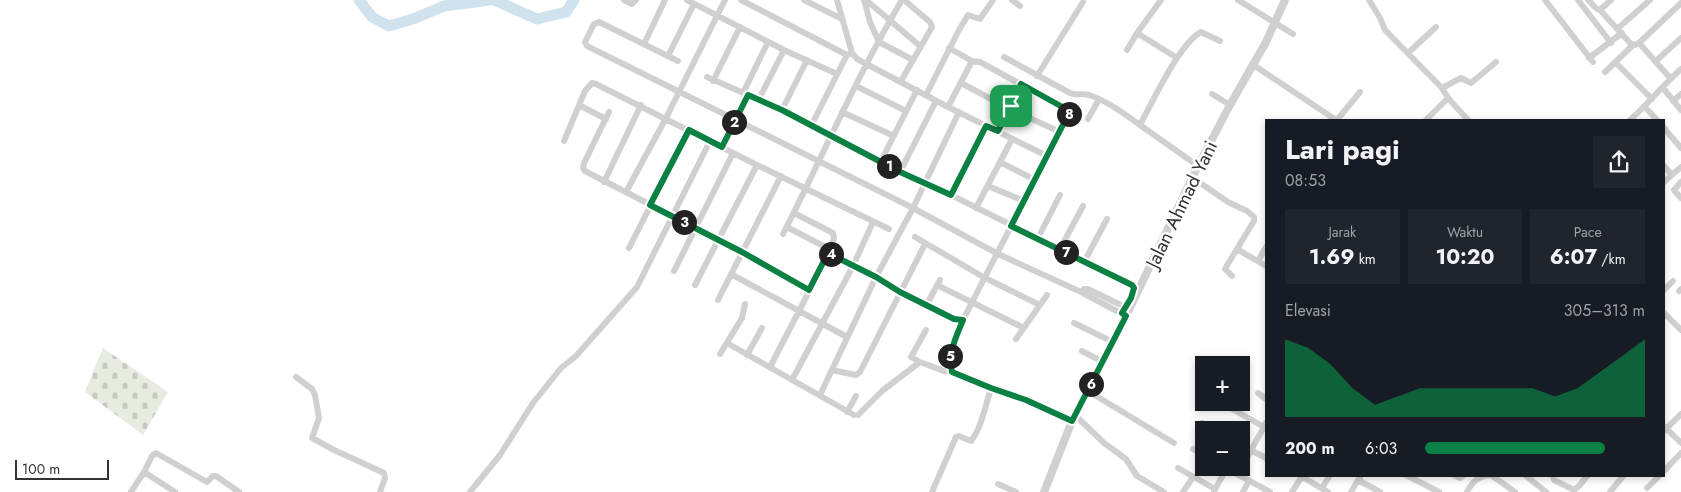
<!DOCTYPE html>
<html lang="id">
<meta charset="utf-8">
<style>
body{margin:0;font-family:Jost,sans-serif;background:#20242c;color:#f1f3f6;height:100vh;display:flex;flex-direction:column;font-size:19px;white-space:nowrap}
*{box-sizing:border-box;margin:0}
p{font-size:16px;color:#9ea1a6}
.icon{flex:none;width:28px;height:28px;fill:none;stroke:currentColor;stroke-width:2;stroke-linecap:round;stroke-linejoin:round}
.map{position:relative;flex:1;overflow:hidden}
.details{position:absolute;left:1265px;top:119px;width:400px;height:358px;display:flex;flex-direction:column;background:#171b24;border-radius:0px;box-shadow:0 2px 8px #0003}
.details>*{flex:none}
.buttons{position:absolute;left:1195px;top:356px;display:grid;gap:10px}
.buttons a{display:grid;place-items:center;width:55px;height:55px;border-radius:0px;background:#171b24;box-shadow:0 2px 8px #0003;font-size:25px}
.scale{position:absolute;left:15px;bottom:12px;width:94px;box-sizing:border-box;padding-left:5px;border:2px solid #333;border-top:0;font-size:14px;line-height:18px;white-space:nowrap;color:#333;-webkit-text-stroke:4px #fff;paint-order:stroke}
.pin{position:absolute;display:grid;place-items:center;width:42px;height:42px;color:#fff;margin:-21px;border-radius:10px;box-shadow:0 2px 8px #0006}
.km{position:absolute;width:25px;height:25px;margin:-12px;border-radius:50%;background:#222;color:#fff;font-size:14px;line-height:25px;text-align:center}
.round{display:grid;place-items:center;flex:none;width:52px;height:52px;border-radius:0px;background:#20242c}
.overview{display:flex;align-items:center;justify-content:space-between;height:85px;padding:0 20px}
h1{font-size:28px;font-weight:700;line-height:38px}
.metrics{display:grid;grid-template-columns:repeat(3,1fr);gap:8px;height:85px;padding:5px 20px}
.metrics div{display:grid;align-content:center;border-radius:0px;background:#20242c;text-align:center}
.metrics b{font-size:21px;font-weight:700}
.metrics small{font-size:14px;font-weight:400}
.metrics p{font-size:14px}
.chart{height:140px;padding:10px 20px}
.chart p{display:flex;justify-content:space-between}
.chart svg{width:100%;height:90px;margin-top:5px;fill:#0b8043;opacity:.7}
ul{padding:0 20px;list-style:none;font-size:16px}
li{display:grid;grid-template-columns:80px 60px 1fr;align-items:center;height:38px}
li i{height:12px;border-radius:6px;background:#0b8043}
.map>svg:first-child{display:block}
.cemetery{fill:url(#cemetery-stones)}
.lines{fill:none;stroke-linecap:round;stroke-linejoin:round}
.river{stroke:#cfe2ee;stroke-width:11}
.minor{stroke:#d0d0d0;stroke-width:6}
.tertiary{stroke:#d0d0d0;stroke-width:8}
.route-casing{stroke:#fff;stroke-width:10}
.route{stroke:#0b8043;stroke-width:6}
.labels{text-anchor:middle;stroke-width:5;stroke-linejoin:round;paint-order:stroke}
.street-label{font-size:19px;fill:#333;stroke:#fff}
</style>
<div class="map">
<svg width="1681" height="492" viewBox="0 0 1681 492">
<defs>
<pattern id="cemetery-stones" width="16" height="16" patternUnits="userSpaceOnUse" patternTransform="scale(1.25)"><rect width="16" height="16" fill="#e6ecdf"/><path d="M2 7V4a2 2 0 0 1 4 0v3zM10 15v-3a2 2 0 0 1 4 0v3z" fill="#c6cbc0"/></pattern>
</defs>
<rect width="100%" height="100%" fill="#fff"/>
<!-- cemetery -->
<path class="cemetery" d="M103 348 168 392 143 435 85 392Z"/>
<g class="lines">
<!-- river -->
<path class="river" d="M359 0 372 17 389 26 413 19 444 6 490 0
M494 0 537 19 566 12 574 0"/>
<!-- minor -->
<path class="minor" d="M624 0 632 4 636 0
M687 0 784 50 837 74
M741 0 847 55 852 53
M804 0 842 19
M837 0 852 53 857 59 948 107 1047 156
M864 0 870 22 879 42 913 60
M866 0 920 46
M1012 0 1020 6
M1238 0 1293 34
M1369 0 1380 18 1385 30 1442 88 1448 98 1468 120
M1545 0 1593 62
M1578 0 1611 43
M1588 0 1597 9 1600 10
M1611 0 1600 10 1631 44 1635 45 1639 43 1671 79
M1617 29 1650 0
M1137 33 1161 0
M1639 43 1681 3
M644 44 665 0
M1127 50 1137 33 1177 58
M1408 53 1436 27
M668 56 694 4
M1004 57 1070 93C1077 96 1082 93 1089 95 1108 101 1124 114 1140 125
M1589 58 1622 33
M678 61 599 22 594 24 585 42 587 46 913 208 998 254 1081 292 1126 316
M1656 61 1681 38
M1615 62 1652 99
M1252 64 1336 120
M1605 72 1633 45
M1037 76 1083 2
M707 77 782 110 900 172 951 195 1132 285 1134 288V292L1122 313
M713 81 740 27
M901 81 932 27 930 22 904 0
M961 83 1010 109 1060 132
M856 86 906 111
M1442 88 1461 78 1471 83 1496 62
M1663 88 1681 110
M743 93 768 42
M1212 94 1230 105
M926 95 959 30 968 15 980 19 993 0
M759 99 784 50
M1673 101 1681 94
M579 105 606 119
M948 107 972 61
M1645 107 1657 120
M782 110 807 60
M609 112 584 163 583 168 585 171 742 252 809 290
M842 112 894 136
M1088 119 1099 99
M1337 120 1360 92
M1426 120 1448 98
M1630 120C1648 104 1663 85 1681 69
M811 126 847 55
M1664 128 1681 148
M998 131 1021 84
M564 141 585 91 592 83 596 84 757 165 889 229
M722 147 748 95
M881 161 917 90
M1000 162 1035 180
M1198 166 1140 125C1153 101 1179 44 1201 32L1220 41
M1664 166 1672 175
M900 172 936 101
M1193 178 1228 202 1247 211 1254 217V221L1226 267 1225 269 1232 276
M604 182 641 105
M1664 182 1681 167
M1681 182 1674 190 1681 198
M988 186 1024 201
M626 192 666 118 725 0
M951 195 986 125
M976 208 1012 139
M787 227 829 249
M783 234C823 156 857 75 902 0
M915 237 985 278 1040 305
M1038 238 1060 195
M629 248 689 130
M1060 249 1083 206
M1237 249 1266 266
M829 253 876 277 900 292 955 319 963 320 1069 113 1066 109 980 62 972 61 949 48
M1258 261 1266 247
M1084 262 1107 219
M674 271 733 153
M731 274 847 337
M695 285 757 165
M937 285 1024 328
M1664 290 1673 281
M1679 291 1681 289
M1081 292 1084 289H1088L1125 307
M718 300 781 176
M927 304 940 280
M1664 313 1681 330
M963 320C956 337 948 352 952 372L991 388 1026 400 1072 421
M1074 323 1113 342
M1016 339 1047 295
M727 343 854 415
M1082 351 1103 362
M720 354 742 318 745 304
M747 355 762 328
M920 362 911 357 926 330
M770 367 829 253 834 238 833 233 794 213
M832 370 856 375 860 372 925 244
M296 377 312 389 315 395 319 418 312 438 334 450 384 473 385 478 380 492
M792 380 853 266 873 222
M1088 391 1174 443
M1258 393 1266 399
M820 395 876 277 913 208 959 112
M1220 402 1264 427
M847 412 856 396
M858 415 882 391 920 362 944 371 952 372
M1076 416 1104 443 1126 459 1137 476 1164 492
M1202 423 1215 430
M1665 427 1681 443
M1664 431 1681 414
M1241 445 1266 458
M1193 449 1204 455
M1178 468 1215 489
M1226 468 1270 492
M1664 471 1681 453
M144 472 175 492
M1238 474 1266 423
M1299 475 1328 492
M1406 475 1439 492
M1454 475 1460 478 1464 475
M1491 475 1515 492
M1525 475 1546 492
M1553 475 1554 480 1574 490 1579 486 1588 475
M1358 480 1380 492
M998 484 1016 492
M1322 488 1330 475
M1647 488 1660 475
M1214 491 1227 468
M131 492 144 472 152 456 156 453 207 482 213 476H216L239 492
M470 492 500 455 533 403 561 368 576 356 637 287 710 141
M932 492 956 437 959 436 971 441C981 429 986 404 991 388
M1183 492 1193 477
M1243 492 1249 481
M1292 492 1303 475
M1351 492 1361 475
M1467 492C1472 482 1477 477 1489 475
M1610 492 1624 475"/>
<!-- tertiary -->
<path class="tertiary" d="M1044 492 1072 421 1126 316 1198 166 1230 105 1266 42 1285 0"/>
</g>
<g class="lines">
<defs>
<path id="route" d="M1021 84 1066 109 1069 113 1011 226 1132 285 1134 288 1131 298 1122 313 1126 316 1072 421 1026 400 991 388 952 372C948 352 956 337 963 320L954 319 900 292 876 277 828 253 809 290 742 252 650 205 689 130 722 147 748 95 782 110 900 172 951 195 986 126 998 131Z"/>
</defs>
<!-- route casing -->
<use href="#route" class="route-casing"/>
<!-- route -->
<use href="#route" class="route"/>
</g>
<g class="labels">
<!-- street labels -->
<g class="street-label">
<text transform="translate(1181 204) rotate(-64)" y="7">Jalan Ahmad Yani</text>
</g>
</g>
</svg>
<div class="buttons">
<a>+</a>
<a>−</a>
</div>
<div class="scale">100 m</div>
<div class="pin" style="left:1011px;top:106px;background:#1e9e55"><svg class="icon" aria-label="arrive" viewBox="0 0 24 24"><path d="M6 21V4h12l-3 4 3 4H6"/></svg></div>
<b class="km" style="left:889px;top:166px">1</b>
<b class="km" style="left:734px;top:122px">2</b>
<b class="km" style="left:684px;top:222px">3</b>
<b class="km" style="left:831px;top:254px">4</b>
<b class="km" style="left:950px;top:356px">5</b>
<b class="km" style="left:1091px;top:384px">6</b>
<b class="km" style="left:1066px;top:252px">7</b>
<b class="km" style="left:1069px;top:114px">8</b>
<section class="details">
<div class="overview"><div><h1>Lari pagi</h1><p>08:53</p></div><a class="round"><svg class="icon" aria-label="share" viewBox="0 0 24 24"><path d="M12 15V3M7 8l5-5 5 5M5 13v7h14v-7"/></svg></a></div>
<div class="metrics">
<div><p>Jarak</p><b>1.69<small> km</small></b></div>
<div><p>Waktu</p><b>10:20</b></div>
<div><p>Pace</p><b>6:07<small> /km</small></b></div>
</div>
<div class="chart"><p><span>Elevasi</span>305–313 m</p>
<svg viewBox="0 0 160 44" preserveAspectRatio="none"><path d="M0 44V6L10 10L20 18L30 30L40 38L50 34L60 30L70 30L80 30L90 30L100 30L110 30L120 34L130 30L140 22L150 14L160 6V44z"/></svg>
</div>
<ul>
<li><b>200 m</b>6:03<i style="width:82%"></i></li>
</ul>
</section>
</div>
